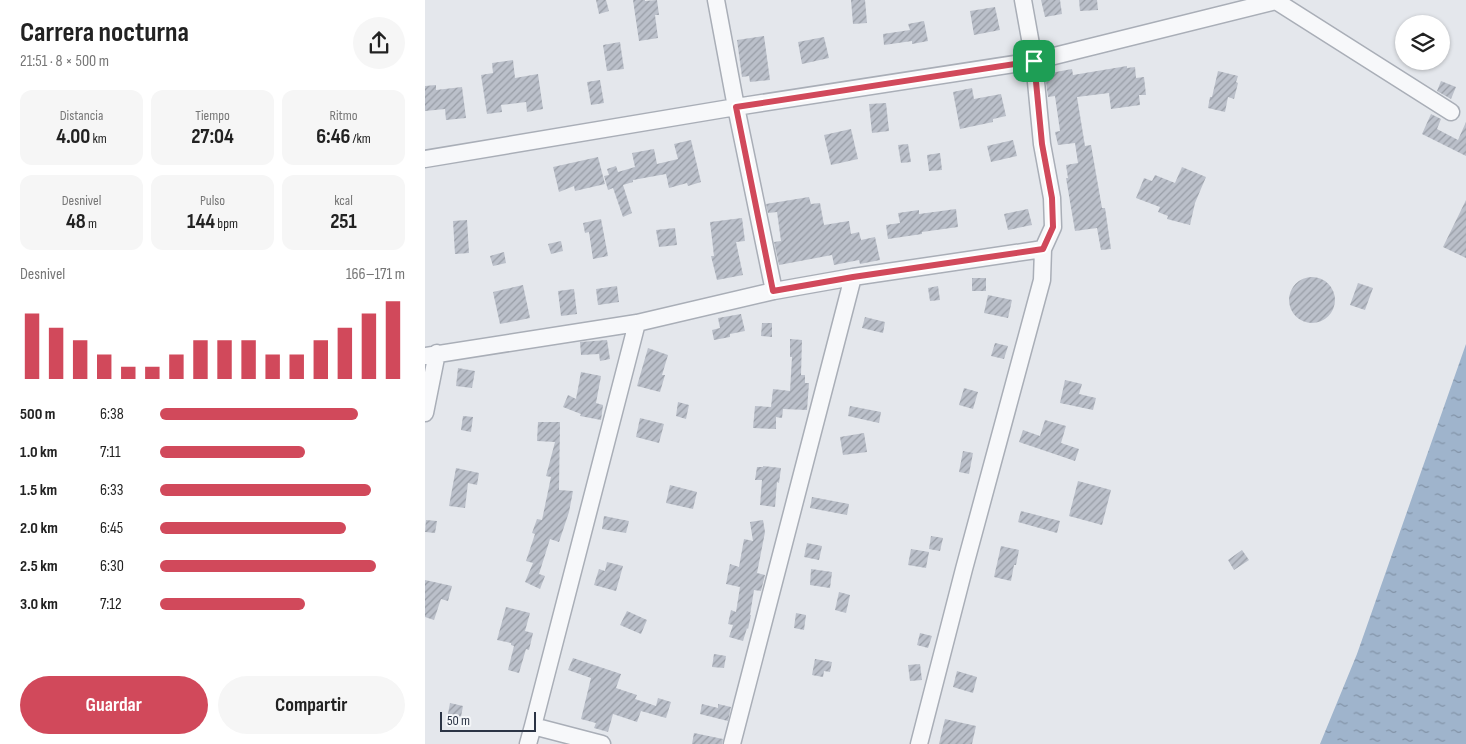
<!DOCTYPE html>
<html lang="es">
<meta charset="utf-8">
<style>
body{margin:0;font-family:"Sofia Sans Condensed",sans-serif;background:#f6f6f6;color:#222;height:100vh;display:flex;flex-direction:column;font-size:19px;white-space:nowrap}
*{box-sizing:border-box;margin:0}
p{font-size:16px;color:#767676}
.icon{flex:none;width:28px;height:28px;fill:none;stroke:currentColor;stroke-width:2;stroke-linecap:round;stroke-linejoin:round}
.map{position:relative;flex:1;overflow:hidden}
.panel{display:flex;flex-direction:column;background:#fff;width:425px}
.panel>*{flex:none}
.controls{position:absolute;left:970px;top:15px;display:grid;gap:10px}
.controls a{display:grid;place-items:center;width:55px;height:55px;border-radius:50%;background:#fff;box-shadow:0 1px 4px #0004;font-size:25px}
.scale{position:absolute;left:15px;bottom:12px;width:96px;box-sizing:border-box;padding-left:5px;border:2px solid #2b3445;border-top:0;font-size:14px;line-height:18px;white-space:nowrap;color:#2b3445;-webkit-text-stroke:4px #f4f6f9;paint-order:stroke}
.pin{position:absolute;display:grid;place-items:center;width:42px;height:42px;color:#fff;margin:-21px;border-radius:10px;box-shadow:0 2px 8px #0006}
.round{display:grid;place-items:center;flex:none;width:52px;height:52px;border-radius:26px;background:#f6f6f6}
.summary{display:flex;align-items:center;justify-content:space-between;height:85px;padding:0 20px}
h1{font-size:28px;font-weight:700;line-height:38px}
.figures{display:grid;grid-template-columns:repeat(3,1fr);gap:8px;height:85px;padding:5px 20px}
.figures div{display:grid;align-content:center;border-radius:12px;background:#f6f6f6;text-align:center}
.figures b{font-size:21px;font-weight:700}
.figures small{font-size:14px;font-weight:400}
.figures p{font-size:14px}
.chart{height:140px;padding:10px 20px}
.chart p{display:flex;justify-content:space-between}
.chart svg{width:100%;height:90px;margin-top:5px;stroke:#d1495b;stroke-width:6}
.cta{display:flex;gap:10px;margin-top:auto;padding:10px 20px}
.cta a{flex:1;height:58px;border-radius:30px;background:#d1495b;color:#fff;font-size:20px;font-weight:700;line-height:58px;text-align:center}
.cta a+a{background:#f6f6f6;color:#222}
ul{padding:0 20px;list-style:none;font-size:16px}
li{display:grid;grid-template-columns:80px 60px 1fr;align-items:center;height:38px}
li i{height:12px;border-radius:6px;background:#d1495b}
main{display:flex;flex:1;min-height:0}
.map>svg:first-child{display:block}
.water{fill:url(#water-ripples)}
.building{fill:url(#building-hatch)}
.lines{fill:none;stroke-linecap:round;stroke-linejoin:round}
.minor-casing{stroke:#a9aeb7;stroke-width:19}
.minor{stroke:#f7f8fa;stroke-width:16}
.route-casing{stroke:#fff;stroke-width:10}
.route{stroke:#d1495b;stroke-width:6}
</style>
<main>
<section class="panel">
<div class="summary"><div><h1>Carrera nocturna</h1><p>21:51 · 8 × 500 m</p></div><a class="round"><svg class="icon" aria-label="share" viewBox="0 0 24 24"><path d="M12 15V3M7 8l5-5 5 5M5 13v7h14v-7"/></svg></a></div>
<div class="figures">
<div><p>Distancia</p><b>4.00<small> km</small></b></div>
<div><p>Tiempo</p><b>27:04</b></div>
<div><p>Ritmo</p><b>6:46<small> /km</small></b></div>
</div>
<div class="figures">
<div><p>Desnivel</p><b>48<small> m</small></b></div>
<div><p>Pulso</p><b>144<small> bpm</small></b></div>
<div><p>kcal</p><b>251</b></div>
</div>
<div class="chart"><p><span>Desnivel</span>166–171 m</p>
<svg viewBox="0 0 160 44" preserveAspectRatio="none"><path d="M5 44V12M15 44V19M25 44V25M35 44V32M45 44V38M55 44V38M65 44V32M75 44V25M85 44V25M95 44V25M105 44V32M115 44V32M125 44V25M135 44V19M145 44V12M155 44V6"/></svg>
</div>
<ul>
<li><b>500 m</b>6:38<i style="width:81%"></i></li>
<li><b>1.0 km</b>7:11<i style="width:59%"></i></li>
<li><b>1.5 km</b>6:33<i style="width:86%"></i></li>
<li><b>2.0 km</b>6:45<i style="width:76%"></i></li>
<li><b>2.5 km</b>6:30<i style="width:88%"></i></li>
<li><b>3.0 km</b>7:12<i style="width:59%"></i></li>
</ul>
<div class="cta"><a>Guardar</a><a>Compartir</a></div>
</section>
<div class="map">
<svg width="1041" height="744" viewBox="0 0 1041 744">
<defs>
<pattern id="water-ripples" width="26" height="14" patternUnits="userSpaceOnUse" patternTransform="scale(1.25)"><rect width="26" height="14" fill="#9fb4cc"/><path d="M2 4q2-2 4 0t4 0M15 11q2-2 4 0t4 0" fill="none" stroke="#8293a7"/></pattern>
<pattern id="building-hatch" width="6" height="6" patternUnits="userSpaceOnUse" patternTransform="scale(1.25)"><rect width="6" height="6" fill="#bbc0ca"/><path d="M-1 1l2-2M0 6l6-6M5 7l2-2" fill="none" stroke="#989da6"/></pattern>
</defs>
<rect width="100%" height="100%" fill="#e4e7ec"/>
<!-- water -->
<path class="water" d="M1041 344V744H895L932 654Z"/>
<!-- building -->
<path class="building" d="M171 0H181L184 11 174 14Z
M208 0H220V1L232 0 234 15H230L233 38 214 41Z
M426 0H440L442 23 428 24Z
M616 0H635L637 14 620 17Z
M654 0H672L673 10 655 11Z
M570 7 575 30 549 35 545 11Z
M499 21 503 41 487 44V41L459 45 458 34 485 30 483 24Z
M339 36 345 80 325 82 324 76 317 77 312 40Z
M399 37 404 58 377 64 373 42Z
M195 42 199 69 182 71 178 45Z
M88 60 90 78 113 74 118 109 102 112 101 102 76 105 77 112 62 114 56 75 68 73 67 63Z
M702 66V68L710 67 711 78 719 77 721 95H714L715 105 686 109 684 93 652 97 660 146 666 145 677 208H680L686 249 676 250 672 228 650 231 641 178H643L641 165 653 163 650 143 633 145 630 132 635 131 630 96 623 97 620 74 647 69 648 75Z
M793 71 813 76 811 82 813 83 809 99 803 97 800 112 783 108 785 97H787Z
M175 80 179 103 166 105 162 82Z
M1016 81 1031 87 1026 99 1012 91Z
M11 85V90L37 87 41 118 21 120 20 109 0 111V86Z
M547 88 549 99 576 94 581 116 568 119V122L535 129 528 92Z
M461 103 464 131 447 133 444 104Z
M1006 114 1016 119 1012 129 1033 140 1041 122V156L997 134Z
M426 129 433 159 406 165 399 135Z
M266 140 276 182 263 186 262 183 244 188 241 174 208 180V182L198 185 207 213 198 217 188 188 183 190 179 176 184 175 182 169 191 166 193 172 210 167 207 153 229 149 232 164 253 159 249 144Z
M588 140 592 156 566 162 562 146Z
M483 144 486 162 476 163 473 145Z
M515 153 517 170 504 171 502 155Z
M173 157 180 184 150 191 149 186 134 192 128 167Z
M757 167 781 177 770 203 765 225 742 219 743 216 733 212 735 207 711 198 719 178 727 181 730 175 750 183Z
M384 197 386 204 395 203 399 225 424 221 426 234 434 232 436 240 450 237 455 260 435 264 434 260 409 265 407 255 354 265 349 242 356 241 352 212 343 213 341 204Z
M1041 200V258L1018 247Z
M531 209 533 227 497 232V234L463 239 461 225 475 223 473 213 494 210V214Z
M603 209 607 225 583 230 579 214Z
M317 218 320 241 311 242 318 275 292 280 286 256H289L285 222Z
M176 219 183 256 168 259 164 232 160 233 158 223Z
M42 220 44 253 30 254 28 221Z
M250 228 252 245 234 247 231 230Z
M136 241 138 251 126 254 123 244Z
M79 252 81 263 68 266 65 256Z
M864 300a23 23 0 1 1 46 0a23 23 0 1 1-46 0Z
M547 278H561V291H547Z
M933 283 948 288 940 310 925 305Z
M98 285 105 318 75 324 68 292Z
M192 286 194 302 173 305 171 289Z
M513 286 515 300 505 301 503 288Z
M149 289 152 314 136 316 133 291Z
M563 295 587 300 583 318 559 313Z
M316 314 320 331 305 334V337L289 340 287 330 295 328 293 318Z
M440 317 460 322 458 333 437 328Z
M337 323H347V337L336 336Z
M365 339 377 340 376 375H380V383H384L382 410 358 409 357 418 351 417V429L328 428 330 406 346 407 348 389 365 391 367 357H365Z
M182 340 185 359 175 361 174 354 156 355 155 342Z
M570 343 583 346 579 359 566 356Z
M223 348 243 355 237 375H240L235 392 212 386Z
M33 368 50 371 47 388 31 386Z
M156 372 176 376 171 403 178 405 176 420 155 416 156 414 138 407 143 395 151 399Z
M640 380 657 384 654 394 671 398 668 410 635 403Z
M539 388 553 392 548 409 534 405Z
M253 402 264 405 261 419 251 416Z
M425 406 456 412 454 423 423 416Z
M38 416 48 417 46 432 36 430Z
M215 418 239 424 234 443 211 437Z
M620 420 641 426 636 443 654 449 650 461 594 442 598 430 615 436Z
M113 422H135L134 490 148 491 144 512 134 542 125 539 114 574 120 576 115 589 100 582 108 563 101 561 110 534 107 533 112 519 117 520 126 477 121 476 130 442 112 441Z
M439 433 442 452 418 455 415 437Z
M538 451 548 453 544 474 534 472Z
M338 466 356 468 354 483 352 482 350 507 335 505 337 480H330L332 467H338Z
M31 468 54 473 52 485 43 483 40 508 24 506Z
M653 481 686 490 677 525 644 516Z
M245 485 272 492 268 509 241 503Z
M387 497 424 504 422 515 385 508Z
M596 511 635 521 632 533 593 522Z
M179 516 204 521 201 533 177 529Z
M1 520 12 521 10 533 0 532Z
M338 520 340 532 332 573 340 575 336 591 329 590 325 615H326L323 629 322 628 318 641 304 637 308 625 303 624 306 610 311 612 315 587 301 584 305 564 314 567 319 539 328 541 325 522Z
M506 536 518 538 515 551 504 549Z
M382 543 397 546 394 560 379 557Z
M576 546 594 550 591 565H589L586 581 569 577Z
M486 549 504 552 501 568 483 565Z
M817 550 824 560 809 570 803 560Z
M182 562 198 566 191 591 169 585 174 569 180 571Z
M386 569 407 572 405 588 385 585Z
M0 580 27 586 23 601 16 599 9 620 0 617Z
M414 592 425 595 421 613 410 610Z
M81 607 105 613 100 631 108 633 104 650 101 649 94 673 83 670 89 646 86 645V643L72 640Z
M202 611 222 620 216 634 195 625Z
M371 613 381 615 379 630 369 628Z
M495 633 507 636 503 648 492 645Z
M289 654 301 656 299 668 287 667Z
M148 658 196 674 191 688 212 695 210 699 231 706 233 698 246 702 241 718 216 711 212 722 188 714 183 732 169 728 171 723 156 719 166 678 143 670Z
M390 659 407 662 405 672 399 671 398 677 387 675Z
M495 664 497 680 485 681 483 665Z
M532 671 552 677 548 693 528 687Z
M25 703 38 706 35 722 22 719Z
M277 704 293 708V704L306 707 303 721 275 714Z
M520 719 551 726 547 744H514Z
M269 733 298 739 297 744H267Z"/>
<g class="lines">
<defs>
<path id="minor" d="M291 0 311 107 349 291
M0 159 311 107 609 61 851 1 1026 112
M0 356 212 323 349 291 428 277 618 249
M0 413 12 353
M108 726 177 744
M103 744 108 726 212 323
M307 744 428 277
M494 744 539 569 617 280 618 249 628 227 627 198 617 144 609 61 598 0"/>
</defs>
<!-- minor casing -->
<use href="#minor" class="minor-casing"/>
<!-- minor -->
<use href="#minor" class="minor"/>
</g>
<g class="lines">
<defs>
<path id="route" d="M609 61 617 144 627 198 628 227 618 249 428 277 348 291 311 107Z"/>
</defs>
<!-- route casing -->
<use href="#route" class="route-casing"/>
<!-- route -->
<use href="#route" class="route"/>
</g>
</svg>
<div class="controls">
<a><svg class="icon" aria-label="layers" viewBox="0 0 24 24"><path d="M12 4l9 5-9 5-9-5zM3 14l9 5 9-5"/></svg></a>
</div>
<div class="scale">50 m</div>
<div class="pin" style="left:609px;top:61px;background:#1e9e55"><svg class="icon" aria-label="arrive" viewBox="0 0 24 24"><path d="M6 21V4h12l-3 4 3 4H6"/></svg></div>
</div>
</main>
